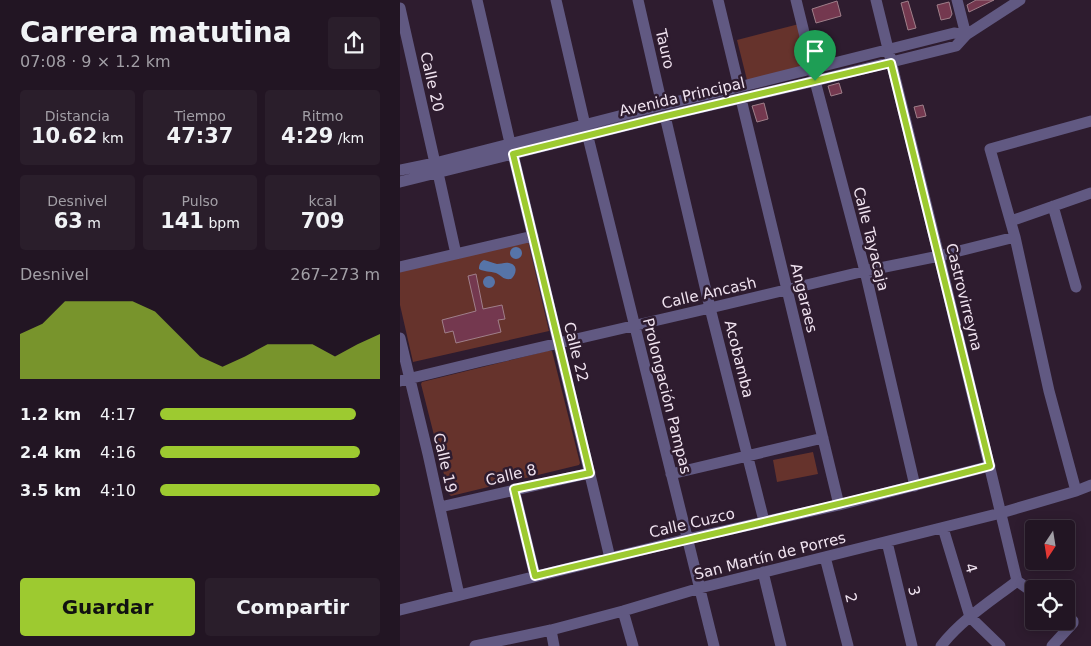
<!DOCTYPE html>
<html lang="es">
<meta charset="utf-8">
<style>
body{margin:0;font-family:"DejaVu Sans",sans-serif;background:#2a1e2b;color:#f1f3f6;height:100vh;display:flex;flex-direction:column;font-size:19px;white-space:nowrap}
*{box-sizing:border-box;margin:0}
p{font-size:16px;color:#a29fa6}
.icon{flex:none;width:28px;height:28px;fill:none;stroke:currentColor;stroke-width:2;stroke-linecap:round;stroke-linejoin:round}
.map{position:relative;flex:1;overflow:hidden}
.details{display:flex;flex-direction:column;background:#221523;width:400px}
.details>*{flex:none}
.needle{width:32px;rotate:192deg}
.buttons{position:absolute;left:625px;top:520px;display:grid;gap:10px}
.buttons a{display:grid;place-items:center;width:50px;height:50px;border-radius:5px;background:#221523;box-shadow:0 2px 12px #0003,0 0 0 1px #3f3441;font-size:25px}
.pin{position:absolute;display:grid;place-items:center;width:42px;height:42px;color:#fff;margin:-51px -21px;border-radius:50% 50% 50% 0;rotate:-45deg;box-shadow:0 0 5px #0007}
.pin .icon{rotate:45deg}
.round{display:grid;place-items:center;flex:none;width:52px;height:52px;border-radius:5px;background:#2a1e2b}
.summary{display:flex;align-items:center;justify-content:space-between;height:85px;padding:0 20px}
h1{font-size:28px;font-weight:600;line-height:38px}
.metrics{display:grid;grid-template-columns:repeat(3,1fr);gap:8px;height:85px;padding:5px 20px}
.metrics div{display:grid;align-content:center;border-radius:5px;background:#2a1e2b;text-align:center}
.metrics b{font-size:21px;font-weight:600}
.metrics small{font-size:14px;font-weight:400}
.metrics p{font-size:14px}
.chart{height:140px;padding:10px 20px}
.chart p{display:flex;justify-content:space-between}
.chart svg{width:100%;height:90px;margin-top:5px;fill:#9dca30;opacity:.7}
.cta{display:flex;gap:10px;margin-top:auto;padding:10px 20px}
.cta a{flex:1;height:58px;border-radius:5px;background:#9dca30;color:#111;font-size:20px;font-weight:600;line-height:58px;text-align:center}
.cta a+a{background:#2a1e2b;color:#f1f3f6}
ul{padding:0 20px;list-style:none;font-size:16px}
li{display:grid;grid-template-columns:80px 60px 1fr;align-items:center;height:38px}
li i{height:12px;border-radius:6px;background:#9dca30}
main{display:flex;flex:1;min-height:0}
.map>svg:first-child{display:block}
.green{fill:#66332c}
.water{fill:#5674a8}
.building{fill:#74384f;stroke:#a07f8a}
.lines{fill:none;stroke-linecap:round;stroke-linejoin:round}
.minor{stroke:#615982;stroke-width:11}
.route-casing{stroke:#fff;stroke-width:10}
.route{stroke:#9dca30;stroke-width:6}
.labels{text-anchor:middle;stroke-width:5;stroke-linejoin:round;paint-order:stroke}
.street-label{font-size:15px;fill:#f0e3f0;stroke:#2e1c2f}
</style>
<main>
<section class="details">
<div class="summary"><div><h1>Carrera matutina</h1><p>07:08 · 9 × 1.2 km</p></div><a class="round"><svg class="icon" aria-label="share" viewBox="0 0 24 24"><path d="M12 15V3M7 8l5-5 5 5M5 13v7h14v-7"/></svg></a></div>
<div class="metrics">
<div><p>Distancia</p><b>10.62<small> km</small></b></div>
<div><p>Tiempo</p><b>47:37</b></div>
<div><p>Ritmo</p><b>4:29<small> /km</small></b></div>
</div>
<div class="metrics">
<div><p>Desnivel</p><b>63<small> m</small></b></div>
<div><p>Pulso</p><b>141<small> bpm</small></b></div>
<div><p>kcal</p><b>709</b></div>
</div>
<div class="chart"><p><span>Desnivel</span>267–273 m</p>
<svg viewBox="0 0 160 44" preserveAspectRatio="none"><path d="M0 44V22L10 17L20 6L30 6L40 6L50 6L60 11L70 22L80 33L90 38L100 33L110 27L120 27L130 27L140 33L150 27L160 22V44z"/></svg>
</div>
<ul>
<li><b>1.2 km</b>4:17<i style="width:89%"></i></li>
<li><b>2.4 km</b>4:16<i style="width:91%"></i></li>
<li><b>3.5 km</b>4:10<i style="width:100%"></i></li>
</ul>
<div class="cta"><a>Guardar</a><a>Compartir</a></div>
</section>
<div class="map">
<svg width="691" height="646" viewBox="0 0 691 646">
<rect width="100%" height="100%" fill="#2e1c2f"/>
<!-- green -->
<path class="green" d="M399 24 409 65 347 80 337 40Z
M128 241 149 331 13 362 0 305V270Z
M147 351H152L180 463 179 465 51 496 49 494 21 384 22 382Z
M413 452 418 474 377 482 373 460Z"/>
<!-- water -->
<path class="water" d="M110 253a6 6 0 1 1 12 0a6 6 0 1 1-12 0Z
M84 260C89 261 92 263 97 264 101 264 105 262 109 263 119 265 116 275 111 279 103 280 102 276 96 273 90 271 84 272 79 269 79 265 80 262 84 260Z
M83 282a6 6 0 1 1 12 0a6 6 0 1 1-12 0Z"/>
<!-- building -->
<path class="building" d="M576 0H594L569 12 567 5Z
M437 1 441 16 416 23 412 9Z
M508 1 516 28 508 30 501 3Z
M549 2 552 14 550 18 541 20 537 5Z
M439 83 442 93 431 96 428 86Z
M364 103 368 119 357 122 352 106Z
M523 105 526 116 517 118 514 107Z
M76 274 83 309 102 305 105 319 98 320 101 332 56 343 53 331 45 333 42 320 76 311 68 276Z"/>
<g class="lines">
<!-- minor -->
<path class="minor" d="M77 0 110 143
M156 0 185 125 314 646
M238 0 262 105
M318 0 339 87
M396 0 413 69 415 81 465 271 515 486
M476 0 539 256 617 581 634 593
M557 0 566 35
M0 8 35 163
M341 99 439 505
M265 116 310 308 364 521
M113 154 210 558
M0 170 35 163 262 105 339 87 554 33 566 35
M38 173 56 254
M0 182 265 116 415 81 556 46 566 35 620 0
M653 206 676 287
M611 221 691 193
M0 267 133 236
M0 338 28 454 59 595
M0 381 82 361 310 308 465 271 539 256 615 237
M271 474 423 438
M114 489 135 576
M676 491 691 485
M40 507 190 473
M543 528 570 617 600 646
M487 542 512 646
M425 557 448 646
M363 572 381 646
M0 610 287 539 439 505 590 466
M223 611 233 646
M151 630 154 646
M75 646 151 630 223 611 300 588 601 513 676 491 649 391 615 237 590 149 691 121
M541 646C561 620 591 601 617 581
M652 646 673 623V621L666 615"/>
</g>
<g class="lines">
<defs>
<path id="route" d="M491 63 590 466C439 506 287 539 135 576L114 489 190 473 113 154 266 116Z"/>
</defs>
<!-- route casing -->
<use href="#route" class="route-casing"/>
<!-- route -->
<use href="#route" class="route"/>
</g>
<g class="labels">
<!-- street labels -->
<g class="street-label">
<text transform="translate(265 49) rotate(77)" y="5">Tauro</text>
<text transform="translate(32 82) rotate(77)" y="5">Calle 20</text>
<text transform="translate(282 97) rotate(-13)" y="5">Avenida Principal</text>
<text transform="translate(471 239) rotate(76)" y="5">Calle Tayacaja</text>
<text transform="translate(309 293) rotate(-13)" y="5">Calle Ancash</text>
<text transform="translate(564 297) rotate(76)" y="5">Castrovirreyna</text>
<text transform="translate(404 298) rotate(76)" y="5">Angaraes</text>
<text transform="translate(176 352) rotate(76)" y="5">Calle 22</text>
<text transform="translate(339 359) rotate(76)" y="5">Acobamba</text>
<text transform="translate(267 396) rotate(76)" y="5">Prolongación Pampas</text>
<text transform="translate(45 463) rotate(77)" y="5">Calle 19</text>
<text transform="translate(111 475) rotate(-13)" y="5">Calle 8</text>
<text transform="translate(292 523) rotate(-13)" y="5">Calle Cuzco</text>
<text transform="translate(370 556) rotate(-14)" y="5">San Martín de Porres</text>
<text transform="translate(571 568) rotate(73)" y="5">4</text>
<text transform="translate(514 591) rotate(76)" y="5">3</text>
<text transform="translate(451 598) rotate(76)" y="5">2</text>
</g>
</g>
</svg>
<div class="buttons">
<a><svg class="needle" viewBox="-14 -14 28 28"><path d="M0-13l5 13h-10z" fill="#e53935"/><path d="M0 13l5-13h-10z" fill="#a29fa6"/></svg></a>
<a><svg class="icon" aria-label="locate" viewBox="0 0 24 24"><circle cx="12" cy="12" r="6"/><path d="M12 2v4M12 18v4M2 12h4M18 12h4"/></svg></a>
</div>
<div class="pin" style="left:415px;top:81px;background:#1e9e55"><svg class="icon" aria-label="arrive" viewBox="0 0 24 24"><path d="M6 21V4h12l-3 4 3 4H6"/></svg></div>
</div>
</main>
